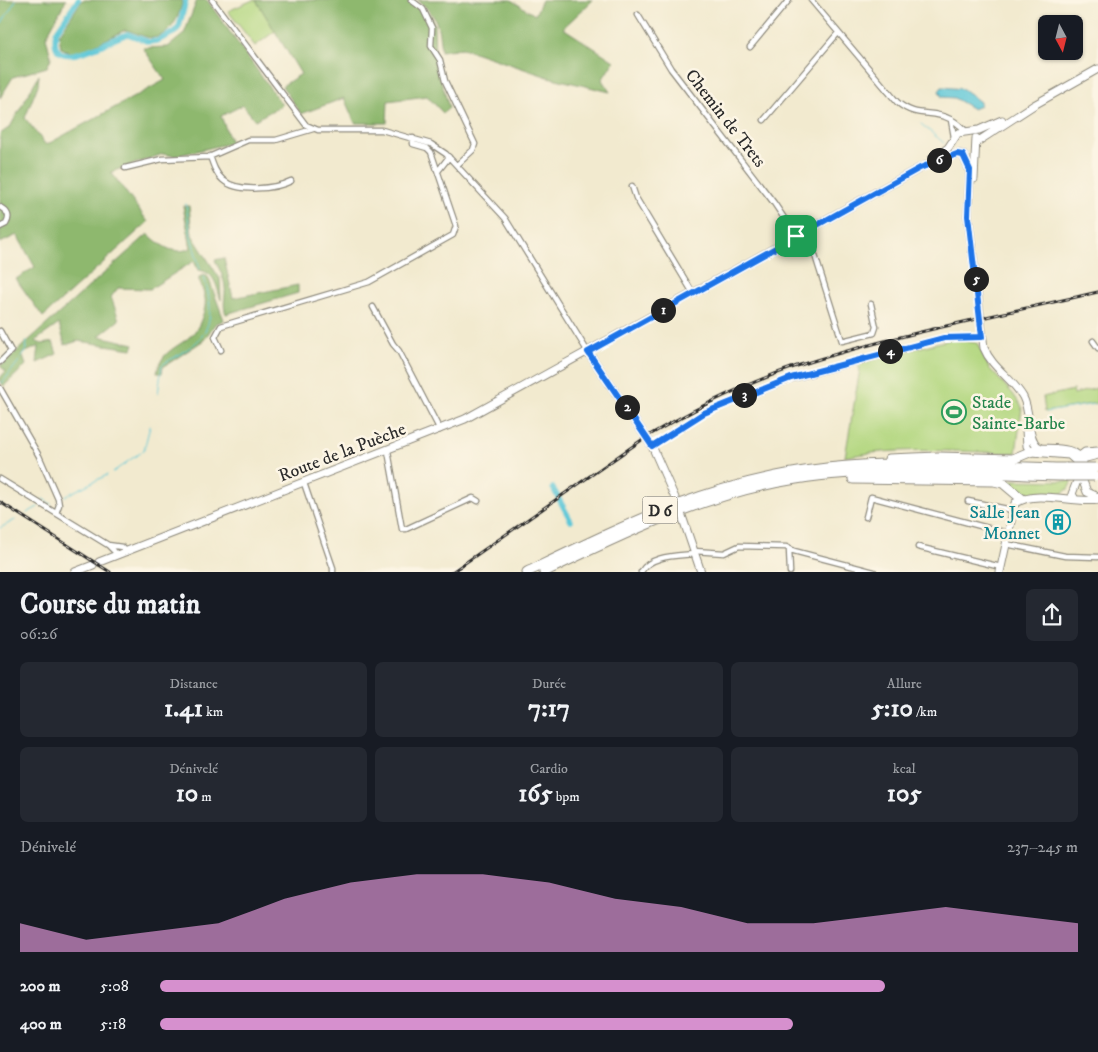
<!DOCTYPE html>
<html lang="fr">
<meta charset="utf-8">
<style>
body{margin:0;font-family:"IM FELL DW Pica",serif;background:#242831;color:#f1f3f6;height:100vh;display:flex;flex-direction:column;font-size:19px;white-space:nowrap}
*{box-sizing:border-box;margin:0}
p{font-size:16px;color:#9ea1a6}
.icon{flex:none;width:28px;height:28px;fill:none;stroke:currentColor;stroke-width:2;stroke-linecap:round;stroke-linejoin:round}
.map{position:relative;height:572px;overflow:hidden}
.side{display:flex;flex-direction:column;background:#171b24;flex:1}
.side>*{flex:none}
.needle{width:32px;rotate:173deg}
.controls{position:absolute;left:1038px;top:15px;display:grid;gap:10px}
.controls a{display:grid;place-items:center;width:45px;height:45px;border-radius:8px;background:#171b24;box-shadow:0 1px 4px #0004;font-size:25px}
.pin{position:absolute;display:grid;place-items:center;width:42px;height:42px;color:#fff;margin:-21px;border-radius:10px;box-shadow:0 2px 8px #0006}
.km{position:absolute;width:25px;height:25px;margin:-12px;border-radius:50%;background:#222;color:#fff;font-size:14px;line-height:25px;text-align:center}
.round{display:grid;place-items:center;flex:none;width:52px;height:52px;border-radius:8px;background:#242831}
.overview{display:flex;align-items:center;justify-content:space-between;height:85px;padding:0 20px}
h1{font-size:28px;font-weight:700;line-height:38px}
.metrics{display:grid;grid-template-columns:repeat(3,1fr);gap:8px;height:85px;padding:5px 20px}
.metrics div{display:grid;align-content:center;border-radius:8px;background:#242831;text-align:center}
.metrics b{font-size:25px;font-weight:700}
.metrics small{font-size:14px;font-weight:400}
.metrics p{font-size:14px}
.chart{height:140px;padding:10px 20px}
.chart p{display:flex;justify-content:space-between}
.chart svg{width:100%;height:90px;margin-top:5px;fill:#d690ce;opacity:.7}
ul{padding:0 20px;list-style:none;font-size:16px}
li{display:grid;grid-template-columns:80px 60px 1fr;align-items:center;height:38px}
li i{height:12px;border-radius:6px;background:#d690ce}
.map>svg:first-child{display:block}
.green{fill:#b3d780;stroke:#6f8156}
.forest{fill:#8eb86e;stroke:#5c724c}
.water{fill:#5ec8d8;stroke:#447a82}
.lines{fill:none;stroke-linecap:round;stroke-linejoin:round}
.stream{stroke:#5ec8d8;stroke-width:1}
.canal{stroke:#5ec8d8;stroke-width:5.5}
.street-casing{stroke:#8e8a7d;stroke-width:7}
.secondary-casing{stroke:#8e8a7d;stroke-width:9}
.highway-casing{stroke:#8e8a7d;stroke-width:11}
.street{stroke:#fff;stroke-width:4.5}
.secondary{stroke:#fff;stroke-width:7}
.highway{stroke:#fff;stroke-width:9}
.rail-casing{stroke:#2b2b2b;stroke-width:3}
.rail{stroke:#fcf5e5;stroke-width:1;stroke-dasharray:4;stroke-linecap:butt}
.highway-bridge-casing{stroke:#8e8a7d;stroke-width:11;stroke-linecap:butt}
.highway-bridge{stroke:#fff;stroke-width:9}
.route-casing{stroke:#fff;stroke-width:10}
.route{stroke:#1a73e8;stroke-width:6}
.labels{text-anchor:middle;stroke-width:5;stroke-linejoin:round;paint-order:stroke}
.shield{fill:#fcf5e5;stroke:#6a6863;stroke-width:1}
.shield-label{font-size:16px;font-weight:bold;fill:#2b2b2b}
.street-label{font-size:18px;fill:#2b2b2b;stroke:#fcf5e5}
.leisure-label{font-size:18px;fill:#27864d;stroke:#fcf5e5;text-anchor:start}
.culture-label{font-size:18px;fill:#0d838f;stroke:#fcf5e5;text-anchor:end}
</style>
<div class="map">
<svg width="1098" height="572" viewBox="0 0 1098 572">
<rect width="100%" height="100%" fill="#fcf5e5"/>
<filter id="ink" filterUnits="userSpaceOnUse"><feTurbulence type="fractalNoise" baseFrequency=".02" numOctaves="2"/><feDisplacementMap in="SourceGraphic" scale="10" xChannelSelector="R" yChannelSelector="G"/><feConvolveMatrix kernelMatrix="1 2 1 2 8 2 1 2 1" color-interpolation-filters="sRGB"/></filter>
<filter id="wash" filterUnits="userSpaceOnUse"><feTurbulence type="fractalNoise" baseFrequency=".0096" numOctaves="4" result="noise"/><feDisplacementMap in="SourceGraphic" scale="20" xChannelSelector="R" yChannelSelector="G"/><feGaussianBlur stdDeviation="1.12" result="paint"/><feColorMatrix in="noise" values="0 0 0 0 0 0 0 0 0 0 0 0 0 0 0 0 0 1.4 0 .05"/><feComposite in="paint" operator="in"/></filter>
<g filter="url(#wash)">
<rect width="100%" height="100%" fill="#f2eacf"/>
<!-- green -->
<path class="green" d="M253 0H256L275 31 255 46 228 11Z
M952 339 977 343 989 368 1013 394 1022 407 1016 453C960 452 900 446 845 457L860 369 858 366 865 362Z
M1097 388V403L1045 412 1043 397 1073 390 1074 394Z
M1004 480 1072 481 1068 489 1059 496V494H1030L1029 496 1021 495Z"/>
<!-- forest -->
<path class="forest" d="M0 0H66L46 37 51 58 47 67 13 77 0 98Z
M82 0H183C179 16 172 36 152 38 145 38 133 31 125 30L83 51 72 53 61 48 59 35Z
M197 0H207L282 105 255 120 243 105 221 116 231 143 175 156 163 154 111 172 148 222 43 317 16 279 35 267 17 235 0 243V134L10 127 39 75 38 85 25 118 46 145 165 80 143 48 168 47 184 34Z
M256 0H407L430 15 434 25 435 58 449 108 443 113 427 96 388 101 387 123H355L344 98 301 114 282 86 301 74Z
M417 0H511L535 15 542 0H593L563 28 614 61 602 80 610 92 548 77 462 48 441 51C438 25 439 17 417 0Z
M183 206H189L192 235 220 279 221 300C216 285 215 272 198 270L194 261 150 289 118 288 111 297 119 320 99 336 134 344 132 349 78 341 65 345 59 324 35 341 42 344 53 342 57 354 37 363 39 346 22 354 26 365 4 386 0 382V378L6 371 0 366 148 234C162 246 173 256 191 248Z
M224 258 233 298 298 285V293L226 314C222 304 226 297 225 287 224 277 219 269 215 260Z
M204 275 208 277 224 320 215 324 204 340 163 367 162 373H157C162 343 191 348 201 320 208 301 206 299 199 280V277Z"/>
<!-- water -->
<path class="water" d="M942 87 963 89 980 102V106L973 109 954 98 942 97 939 91Z"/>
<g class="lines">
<!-- stream -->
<path class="stream" d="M0 26 16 0
M921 124 944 143
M186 204 191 237 200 269
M2 383 26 352 27 341
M158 394 162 365C171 359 181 354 189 348 216 330 212 304 204 277
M1046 412 1095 404
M113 472 144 450 150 426
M65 496 107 475
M43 499 51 504
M27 513 38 507
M0 528 15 520"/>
<!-- canal -->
<path class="canal" d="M78 0 56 32C47 80 112 37 128 34L149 42 157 41 175 32 179 27 186 0
M553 488 571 521"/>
</g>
</g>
<g filter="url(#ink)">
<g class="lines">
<defs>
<path id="street" d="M212 0 306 125 318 130H382L431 144 446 154 505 218 588 352
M411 0 423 9 432 28 431 46 440 60 445 81 475 144 473 150 457 165
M811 0 897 102C917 119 931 109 950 119 956 121 961 127 966 131
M638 15 671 69 774 203 796 236
M750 47 789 0
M764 120 838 33
M951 120 954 137
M210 156C213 165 216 174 223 180 238 193 275 189 291 181
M125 168 162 159 209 157 248 140H276L313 129
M438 171 449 157
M632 186 636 198 693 293
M0 207C7 211 11 216 6 224L0 227
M807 230 842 341 874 333 876 327 871 304
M373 307 393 344 399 351 440 430
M0 331 11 351 0 362
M1093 341 1098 348
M221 350 215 337 221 326 369 282 453 235 456 226 431 152 427 148 413 144V138
M0 388 39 456 58 499 59 505 56 513
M652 446 704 413 791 379 944 338 982 337
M388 451 402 529H406L473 498 478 501
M0 479 108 545
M304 483 333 568V572
M968 501 1012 510
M866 517 871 497 1007 533
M1006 544 1065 556 1098 557
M918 547 1001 567
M789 549 790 572
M694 551 724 553 739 546 786 547 794 551 874 572
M118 555 108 545 122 547 127 552
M641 572C650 555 677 556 695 554"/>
<path id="secondary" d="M977 142 1034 105 1098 69
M963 155 970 170 968 216 984 348C992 368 1012 378 1023 397 1032 415 1025 435 1039 448 1053 449 1078 446 1083 463
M932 159 948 148 958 133 979 130 1002 120
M974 179 976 138
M588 352 652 446 675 498
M1026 430 1027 446 1032 452 1069 455 1078 463
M1076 459 1085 452 1098 451
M1078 460 1098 455
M1083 481 1087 492 1098 497
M1075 499 1072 494 1077 481
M682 516 701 572
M99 562 465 419 920 168 947 156 960 154
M75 572 93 565
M1000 572 1015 503C1040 489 1072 504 1098 500"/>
<path id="highway" d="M889 459 938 457 1013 459 1039 448
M853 479 994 481 1003 483 1022 499
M527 572C629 523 713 481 827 468 902 459 990 467 1066 468
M544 572C626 533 706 493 796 479 884 465 976 474 1065 476"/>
</defs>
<!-- street casing -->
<use href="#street" class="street-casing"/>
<!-- secondary casing -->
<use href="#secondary" class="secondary-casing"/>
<!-- highway casing -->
<use href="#highway" class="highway-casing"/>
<!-- street -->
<use href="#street" class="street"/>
<!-- secondary -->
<use href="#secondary" class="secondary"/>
<!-- highway -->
<use href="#highway" class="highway"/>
<defs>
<path id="rail" d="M0 502 110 572
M452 572 646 437C694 409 744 384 797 366 893 335 999 315 1098 292"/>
</defs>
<!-- rail casing -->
<use href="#rail" class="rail-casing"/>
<!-- rail -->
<use href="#rail" class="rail"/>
<defs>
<path id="highway-bridge" d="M1066 468H1095
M1065 476H1094"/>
</defs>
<!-- highway-bridge casing -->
<use href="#highway-bridge" class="highway-bridge-casing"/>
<!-- highway-bridge -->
<use href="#highway-bridge" class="highway-bridge"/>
</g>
</g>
<g class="lines" filter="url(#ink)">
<defs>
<path id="route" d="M957 154 963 155 970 170 968 216 982 337 944 338 791 378 704 413 652 446 588 352 920 168Z"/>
</defs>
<!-- route casing -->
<use href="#route" class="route-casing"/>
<!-- route -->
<use href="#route" class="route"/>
</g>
<!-- icons -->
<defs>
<symbol id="stadium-ring" viewBox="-11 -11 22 22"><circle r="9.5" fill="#fcf5e5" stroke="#2e9e5b" stroke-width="1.5"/><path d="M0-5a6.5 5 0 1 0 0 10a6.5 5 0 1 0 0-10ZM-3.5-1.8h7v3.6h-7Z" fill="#2e9e5b"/></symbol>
<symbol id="building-ring" viewBox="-11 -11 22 22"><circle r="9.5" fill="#fcf5e5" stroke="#0f9aa8" stroke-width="1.5"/><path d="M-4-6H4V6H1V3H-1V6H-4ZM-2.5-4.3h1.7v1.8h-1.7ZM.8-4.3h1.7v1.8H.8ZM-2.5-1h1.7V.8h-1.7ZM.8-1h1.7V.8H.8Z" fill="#0f9aa8"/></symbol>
</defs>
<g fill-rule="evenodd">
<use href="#stadium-ring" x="940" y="398" width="28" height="28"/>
<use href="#building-ring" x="1044" y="508" width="28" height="28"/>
</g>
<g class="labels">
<!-- shield labels -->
<rect class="shield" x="642.5" y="496.5" width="35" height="27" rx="4"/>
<g class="shield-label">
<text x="660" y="516">D 6</text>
</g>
<!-- street labels -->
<g class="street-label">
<text transform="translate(726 118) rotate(52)" y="6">Chemin de Trets</text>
<text transform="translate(342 452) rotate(-21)" y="6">Route de la Puèche</text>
</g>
<!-- leisure labels -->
<g class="leisure-label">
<text x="972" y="408">Stade<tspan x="972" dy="21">Sainte-Barbe</tspan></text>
</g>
<!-- culture labels -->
<g class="culture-label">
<text x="1040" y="518">Salle Jean<tspan x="1040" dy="21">Monnet</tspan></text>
</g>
</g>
</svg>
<div class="controls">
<a><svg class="needle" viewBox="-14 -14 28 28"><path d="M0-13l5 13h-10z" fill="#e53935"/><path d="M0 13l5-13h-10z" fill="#9ea1a6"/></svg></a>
</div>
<div class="pin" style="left:796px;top:236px;background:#1e9e55"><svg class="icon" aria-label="arrive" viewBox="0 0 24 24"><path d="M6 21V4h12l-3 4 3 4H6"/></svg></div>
<b class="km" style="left:663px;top:310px">1</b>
<b class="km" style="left:627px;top:407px">2</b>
<b class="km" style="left:744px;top:395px">3</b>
<b class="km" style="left:890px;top:351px">4</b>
<b class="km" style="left:976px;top:279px">5</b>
<b class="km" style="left:939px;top:160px">6</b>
</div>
<section class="side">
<div class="overview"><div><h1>Course du matin</h1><p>06:26</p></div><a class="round"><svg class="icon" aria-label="share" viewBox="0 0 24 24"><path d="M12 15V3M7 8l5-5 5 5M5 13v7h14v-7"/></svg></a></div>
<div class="metrics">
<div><p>Distance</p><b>1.41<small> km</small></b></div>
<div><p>Durée</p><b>7:17</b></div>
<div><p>Allure</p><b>5:10<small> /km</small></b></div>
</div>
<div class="metrics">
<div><p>Dénivelé</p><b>10<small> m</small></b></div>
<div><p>Cardio</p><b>165<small> bpm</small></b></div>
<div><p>kcal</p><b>105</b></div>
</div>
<div class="chart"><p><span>Dénivelé</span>237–245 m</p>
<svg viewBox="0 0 160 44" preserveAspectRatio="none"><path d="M0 44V30L10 38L20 34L30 30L40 18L50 10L60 6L70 6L80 10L90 18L100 22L110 30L120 30L130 26L140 22L150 26L160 30V44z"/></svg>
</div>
<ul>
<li><b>200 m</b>5:08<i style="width:79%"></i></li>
<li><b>400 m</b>5:18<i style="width:69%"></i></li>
</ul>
</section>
